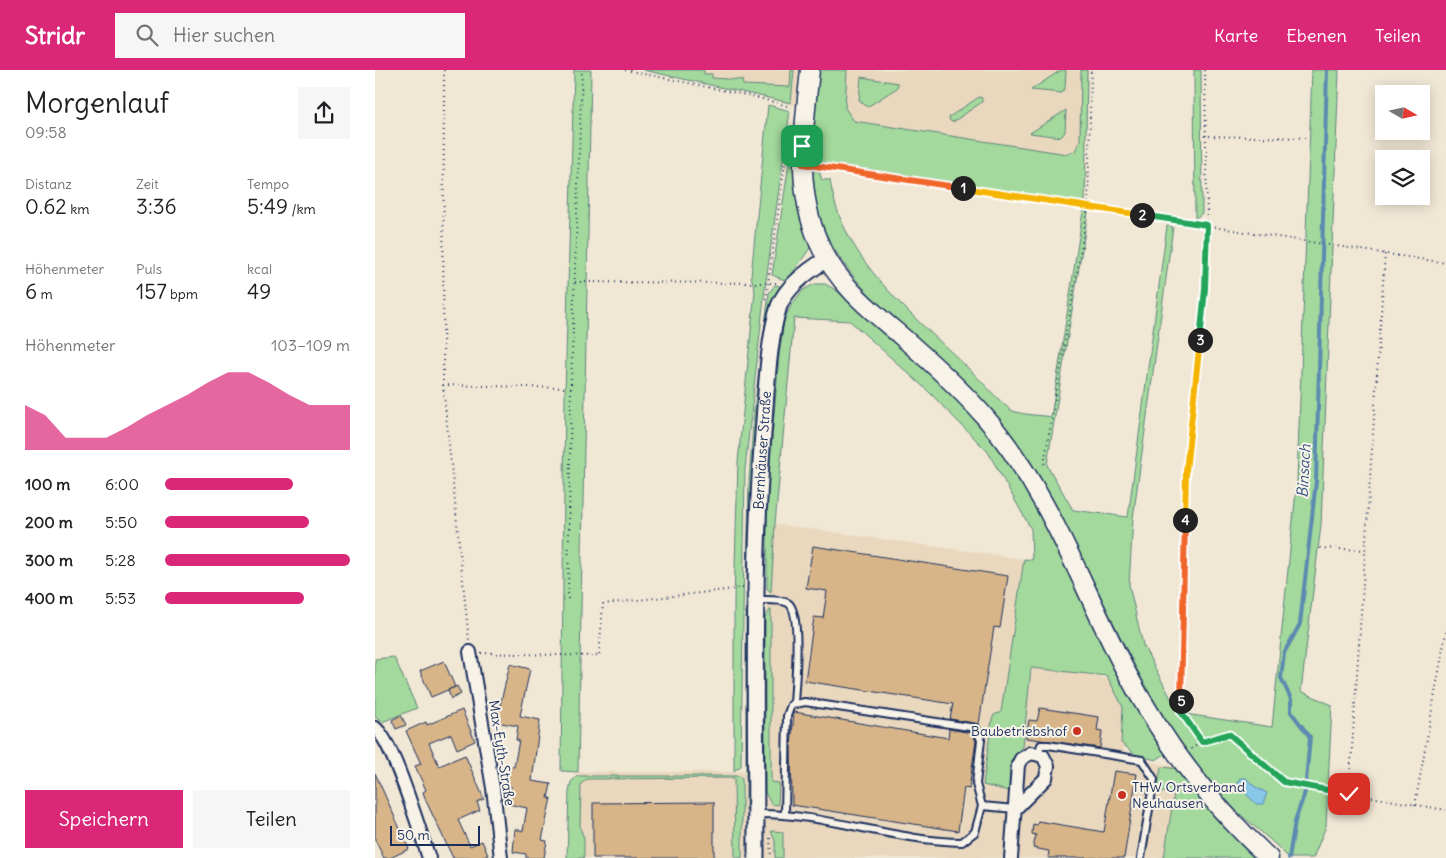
<!DOCTYPE html>
<html lang="de">
<meta charset="utf-8">
<style>
body{margin:0;font-family:Delius,sans-serif;background:#f6f6f6;color:#202124;height:100vh;display:flex;flex-direction:column;font-size:19px;white-space:nowrap}
*{box-sizing:border-box;margin:0}
p{font-size:16px;color:#757577}
.icon{flex:none;width:28px;height:28px;fill:none;stroke:currentColor;stroke-width:2;stroke-linecap:round;stroke-linejoin:round}
.map{position:relative;flex:1;overflow:hidden}
.details{display:flex;flex-direction:column;background:#fff;width:375px}
.details>*{flex:none}
.needle{width:32px;rotate:99deg}
.controls{position:absolute;left:1000px;top:15px;display:grid;gap:10px}
.controls a{display:grid;place-items:center;width:55px;height:55px;border-radius:0px;background:#fff;box-shadow:0 2px 12px #0003;font-size:25px}
.scale{position:absolute;left:15px;bottom:12px;width:90px;box-sizing:border-box;padding-left:5px;border:2px solid #1b2f5e;border-top:0;font-size:14px;line-height:18px;white-space:nowrap;color:#1b2f5e;-webkit-text-stroke:4px #f7f3e8;paint-order:stroke}
.pin{position:absolute;display:grid;place-items:center;width:42px;height:42px;color:#fff;margin:-21px;border-radius:10px;box-shadow:0 2px 8px #0006}
.km{position:absolute;width:25px;height:25px;margin:-12px;border-radius:50%;background:#222;color:#fff;font-size:14px;line-height:25px;text-align:center}
.round{display:grid;place-items:center;flex:none;width:52px;height:52px;border-radius:0px;background:#f6f6f6}
.head{display:flex;align-items:center;justify-content:space-between;height:85px;padding:0 25px}
h1{font-size:28px;font-weight:600;line-height:38px}
.metrics{display:grid;grid-template-columns:repeat(3,1fr);gap:8px;height:85px;padding:5px 25px}
.metrics div{display:grid;align-content:center}
.metrics b{font-size:21px;font-weight:600}
.metrics small{font-size:14px;font-weight:400}
.metrics p{font-size:14px}
.chart{height:140px;padding:10px 25px}
.chart p{display:flex;justify-content:space-between}
.chart svg{width:100%;height:90px;margin-top:5px;fill:#db2777;opacity:.7}
.button{display:flex;gap:10px;margin-top:auto;padding:10px 25px}
.button a{flex:1;height:58px;border-radius:0px;background:#db2777;color:#fff;font-size:20px;font-weight:600;line-height:58px;text-align:center}
.button a+a{background:#f6f6f6;color:#202124}
ul{padding:0 25px;list-style:none;font-size:16px}
li{display:grid;grid-template-columns:80px 60px 1fr;align-items:center;height:38px}
li i{height:12px;border-radius:6px;background:#db2777}
header{display:flex;align-items:center;gap:30px;box-sizing:border-box;height:70px;padding:0 25px;background:#db2777;color:#fff}
header strong{font-size:24px}
nav{display:flex;gap:28px;margin-inline-start:auto;font-size:18px}
.search{width:350px;height:45px;background:#f6f6f6;display:flex;align-items:center;gap:12px;box-sizing:border-box;padding:0 18px;border-radius:0px;color:#757577;font-size:19px}
main{display:flex;flex:1;min-height:0}
.map>svg:first-child{display:block}
.built{fill:#e9d8be}
.green{fill:#a3d99c;stroke:#5f847d}
.water{fill:#89c7e9;stroke:#5d8ab1}
.lines{fill:none;stroke-linecap:round;stroke-linejoin:round}
.stream{stroke:#5d8ab1;stroke-width:4}
.building{fill:#d7b589;stroke:#1b2f5e}
.service-casing{stroke:#1b2f5e;stroke-width:10}
.minor-casing{stroke:#1b2f5e;stroke-width:16}
.tertiary-casing{stroke:#1b2f5e;stroke-width:19}
.secondary-casing{stroke:#1b2f5e;stroke-width:21}
.path{stroke:#1b2f5e;stroke-width:2;stroke-dasharray:1 4;stroke-linecap:butt}
.service{stroke:#f7f3e8;stroke-width:6}
.minor{stroke:#f7f3e8;stroke-width:12}
.tertiary{stroke:#f7f3e8;stroke-width:15}
.secondary{stroke:#f7f3e8;stroke-width:18}
.split-1-casing{stroke:#fff;stroke-width:10}
.split-2-casing{stroke:#fff;stroke-width:10}
.split-3-casing{stroke:#fff;stroke-width:10}
.split-4-casing{stroke:#fff;stroke-width:10}
.split-5-casing{stroke:#fff;stroke-width:10}
.split-6-casing{stroke:#fff;stroke-width:10}
.split-1{stroke:#f0652b;stroke-width:6}
.split-2{stroke:#f5b400;stroke-width:6}
.split-3{stroke:#22a559;stroke-width:6}
.split-4{stroke:#f5b400;stroke-width:6}
.split-5{stroke:#f0652b;stroke-width:6}
.split-6{stroke:#22a559;stroke-width:6}
.poi-dot{fill:#c8321e;stroke:#f7f3e8;stroke-width:2}
.labels{text-anchor:middle;stroke-width:4;stroke-linejoin:round;paint-order:stroke}
.street-label{font-size:14px;fill:#1b2f5e;stroke:#f7f3e8}
.poi-label{font-size:14px;fill:#1b2f5e;stroke:#f7f3e8;text-anchor:end}
.water-label{font-size:15px;font-style:italic;fill:#365581;stroke:#f7f3e8}
</style>
<header>
<strong>Stridr</strong>
<div class="search"><svg class="icon" aria-label="search" viewBox="0 0 24 24"><circle cx="10" cy="10" r="6"/><path d="M15 15l6 6"/></svg>Hier suchen</div>
<nav><a>Karte</a><a>Ebenen</a><a>Teilen</a></nav>
</header>
<main>
<section class="details">
<div class="head"><div><h1>Morgenlauf</h1><p>09:58</p></div><a class="round"><svg class="icon" aria-label="share" viewBox="0 0 24 24"><path d="M12 15V3M7 8l5-5 5 5M5 13v7h14v-7"/></svg></a></div>
<div class="metrics">
<div><p>Distanz</p><b>0.62<small> km</small></b></div>
<div><p>Zeit</p><b>3:36</b></div>
<div><p>Tempo</p><b>5:49<small> /km</small></b></div>
</div>
<div class="metrics">
<div><p>Höhenmeter</p><b>6<small> m</small></b></div>
<div><p>Puls</p><b>157<small> bpm</small></b></div>
<div><p>kcal</p><b>49</b></div>
</div>
<div class="chart"><p><span>Höhenmeter</span>103–109 m</p>
<svg viewBox="0 0 160 44" preserveAspectRatio="none"><path d="M0 44V22L10 27L20 38L30 38L40 38L50 33L60 27L70 22L80 17L90 11L100 6L110 6L120 11L130 17L140 22L150 22L160 22V44z"/></svg>
</div>
<ul>
<li><b>100 m</b>6:00<i style="width:69%"></i></li>
<li><b>200 m</b>5:50<i style="width:78%"></i></li>
<li><b>300 m</b>5:28<i style="width:100%"></i></li>
<li><b>400 m</b>5:53<i style="width:75%"></i></li>
</ul>
<div class="button"><a>Speichern</a><a>Teilen</a></div>
</section>
<div class="map">
<svg width="1071" height="788" viewBox="0 0 1071 788">
<rect width="100%" height="100%" fill="#f1e7d5"/>
<filter id="ink" filterUnits="userSpaceOnUse"><feTurbulence type="fractalNoise" baseFrequency=".02" numOctaves="2"/><feDisplacementMap in="SourceGraphic" scale="10" xChannelSelector="R" yChannelSelector="G"/><feConvolveMatrix kernelMatrix="1 2 1 2 8 2 1 2 1" color-interpolation-filters="sRGB"/></filter>
<g filter="url(#ink)">
<!-- built -->
<path class="built" d="M284 0H713L711 131 434 91 437 40Z
M400 454 657 490 650 592 753 613 748 687 804 697 808 788H200L203 702H381V661Z"/>
<!-- green -->
<path class="green" d="M199 0H216L203 702 186 701 190 324Z
M268 0H329V4H337V8L367 10 368 15 415 17 416 0H419L416 33Z
M443 0H472L470 38 479 51 692 84 700 81 705 70 706 0H712L710 133 441 92 436 82Z
M686 0H691L690 18 686 23 656 20Z
M819 0H826L827 143 820 149Z
M937 0H964L946 455 926 621 957 635 951 756 938 788H914C896 769 876 754 857 737 838 719 820 696 806 674 751 593 717 499 669 414 651 382 627 353 602 326 542 261 438 203 437 103L440 100 444 101 447 110H455C467 192 538 244 594 299 604 308 628 336 638 341 648 345 665 345 676 347L708 141 713 142 672 395 698 440 753 447 792 156 798 157 758 448 754 515 768 575 802 640 810 644 897 657 922 411Z
M486 7 523 13V14L522 18 492 37 484 30Z
M604 27 607 28V32L578 52 575 51 574 47Z
M393 35 415 41 390 218 370 399 366 696 359 701V531L363 392 380 221 376 206Z
M691 40 690 62 686 67 655 63Z
M421 47 426 48 429 156 435 178 412 211 397 205Z
M440 214H450L461 220 490 247 565 308 635 388 793 682 781 690 761 685 746 673 748 637 732 606 656 598 648 677 636 690 634 721 608 715 617 649 619 645 626 642 649 489 657 490 656 459 613 382 553 321 475 251 419 248 400 454 396 522 392 519V425L404 287 409 250 417 234 428 220Z
M400 215 405 216 406 219 376 509H372L374 410 379 340 394 223Z
M371 523 376 524 378 740H371Z
M396 539V712L404 713 403 735 396 734 390 722V547Z
M19 587 42 638 7 652 0 647V589Z
M786 697 805 699 887 788H789L799 724 782 721Z
M202 706H364L367 709V788H360L359 708 212 709 206 714 205 758 209 768V788H192L194 722 196 712Z
M396 761 408 762V788H400V771Z"/>
<!-- water -->
<path class="water" d="M865 708H871L879 716 892 723 888 734H881L870 723 864 721 861 715Z"/>
<g class="lines">
<!-- stream -->
<path class="stream" d="M914 788 920 751 930 722 935 667 916 642V629L906 608 909 583 925 554 941 411 952 0"/>
</g>
<!-- building -->
<path class="building" d="M438 476 633 506 625 558 619 557 604 654 575 649 578 634 430 611 439 547 448 548 452 521 431 518Z
M69 591 80 617 56 627 45 601Z
M135 594 155 599 145 646 165 650 157 711 176 714 173 728H176L167 770 172 771 169 788H151V784L138 782 140 759 148 761 152 738 133 734 136 716 130 715 133 696 139 697 144 670H141L143 656 121 652Z
M82 616 86 624 76 629 73 620Z
M665 638 724 647 722 660 727 661 725 678 651 668 654 650 662 651Z
M87 640 100 671 82 679 76 664 54 673 64 696 90 685 109 729 102 732 105 740 83 750 95 776 107 771 113 785 106 788H78L51 731 48 722 51 720 40 696 46 694 31 661 51 652 52 655Z
M419 642 573 668 574 659 597 663 601 671 594 719 589 718 583 761 417 735 416 677Z
M26 645 31 655 21 659 17 650Z
M739 701 762 704 749 788H673L674 781 658 778 661 765 657 764 658 754 662 755 663 751 729 762Z
M0 703 34 779 15 788H9L0 770Z
M339 732V788H218V733Z"/>
<g class="lines">
<defs>
<path id="service" d="M382 530C390 530 406 529 413 533 427 541 420 616 419 633
M663 684 666 675H673L767 690 779 709 766 788
M381 744C450 743 518 771 587 772L600 762 607 736 640 739
M410 745 412 646 416 635 430 632 601 658 606 670 601 714 607 736"/>
<path id="minor" d="M95 582 118 718 126 788
M0 658C18 670 45 763 54 788
M636 788 643 695 646 689 656 683 668 686 673 696 671 708 640 739"/>
<g id="tertiary">
<path id="s1" d="M381 788C381 647 377 505 388 364 391 328 393 269 404 236 412 216 434 200 452 189"/>
</g>
<path id="secondary" d="M435 0C429 59 419 117 444 173 461 212 493 238 525 265 555 291 584 317 610 347 673 420 705 512 748 596 785 667 835 734 894 788"/>
</defs>
<!-- service casing -->
<use href="#service" class="service-casing"/>
<!-- minor casing -->
<use href="#minor" class="minor-casing"/>
<!-- tertiary casing -->
<use href="#tertiary" class="tertiary-casing"/>
<!-- secondary casing -->
<use href="#secondary" class="secondary-casing"/>
<!-- path -->
<path class="path" d="M69 0 68 315 94 571
M250 0 376 26 416 37
M830 0 832 155 830 219 811 401 806 642 827 672 854 664 909 712 1071 740
M829 66 934 68
M444 96 1071 193
M200 212 401 213
M391 229 412 78
M68 315 191 318
M669 394 713 137 716 0
M945 478 990 480
M193 529 196 314 207 0
M106 583 224 586 228 534 368 518
M816 679 827 672
M974 724 1010 183
M1040 735 1071 562
M395 768 396 788"/>
<!-- service -->
<use href="#service" class="service"/>
<!-- minor -->
<use href="#minor" class="minor"/>
<!-- tertiary -->
<use href="#tertiary" class="tertiary"/>
<!-- secondary -->
<use href="#secondary" class="secondary"/>
</g>
</g>
<g class="lines" filter="url(#ink)">
<defs>
<path id="split-1" d="M427 76V94L588 118"/>
<path id="split-2" d="M588 118 767 145"/>
<path id="split-3" d="M767 145 832 155 830 219 825 270"/>
<path id="split-4" d="M810 450 811 401 825 270"/>
<path id="split-5" d="M806 631 810 450"/>
<path id="split-6" d="M806 631V642L827 672 854 664 909 712 974 724"/>
</defs>
<!-- split-1 casing -->
<use href="#split-1" class="split-1-casing"/>
<!-- split-2 casing -->
<use href="#split-2" class="split-2-casing"/>
<!-- split-3 casing -->
<use href="#split-3" class="split-3-casing"/>
<!-- split-4 casing -->
<use href="#split-4" class="split-4-casing"/>
<!-- split-5 casing -->
<use href="#split-5" class="split-5-casing"/>
<!-- split-6 casing -->
<use href="#split-6" class="split-6-casing"/>
<!-- split-1 -->
<use href="#split-1" class="split-1"/>
<!-- split-2 -->
<use href="#split-2" class="split-2"/>
<!-- split-3 -->
<use href="#split-3" class="split-3"/>
<!-- split-4 -->
<use href="#split-4" class="split-4"/>
<!-- split-5 -->
<use href="#split-5" class="split-5"/>
<!-- split-6 -->
<use href="#split-6" class="split-6"/>
</g>
<!-- markers -->
<g class="poi-dot">
<circle cx="702" cy="661" r="5"/>
<circle cx="747" cy="725" r="5"/>
</g>
<g class="labels">
<!-- street labels -->
<g class="street-label">
<text dy="5" stroke="none"><textPath href="#s1" startOffset="408">Bernhäuser Straße</textPath></text>
<text transform="translate(127 683) rotate(81)" y="5">Max-Eyth-Straße</text>
</g>
<!-- poi labels -->
<g class="poi-label">
<text x="692" y="666">Baubetriebshof</text>
<text x="757" y="722" text-anchor="start">THW Ortsverband<tspan x="757" dy="16">Neuhausen</tspan></text>
</g>
<!-- water labels -->
<g class="water-label">
<text transform="translate(929 401) rotate(-87)" y="5">Binsach</text>
</g>
</g>
</svg>
<div class="controls">
<a><svg class="needle" viewBox="-14 -14 28 28"><path d="M0-13l5 13h-10z" fill="#e53935"/><path d="M0 13l5-13h-10z" fill="#757577"/></svg></a>
<a><svg class="icon" aria-label="layers" viewBox="0 0 24 24"><path d="M12 4l9 5-9 5-9-5zM3 14l9 5 9-5"/></svg></a>
</div>
<div class="scale">50 m</div>
<div class="pin" style="left:427px;top:76px;background:#1e9e55"><svg class="icon" aria-label="arrive" viewBox="0 0 24 24"><path d="M6 21V4h12l-3 4 3 4H6"/></svg></div>
<div class="pin" style="left:974px;top:724px;background:#d93025"><svg class="icon" aria-label="check" viewBox="0 0 24 24"><path d="M5 12l5 5 9-10"/></svg></div>
<b class="km" style="left:588px;top:118px">1</b>
<b class="km" style="left:767px;top:145px">2</b>
<b class="km" style="left:825px;top:270px">3</b>
<b class="km" style="left:810px;top:450px">4</b>
<b class="km" style="left:806px;top:631px">5</b>
</div>
</main>
